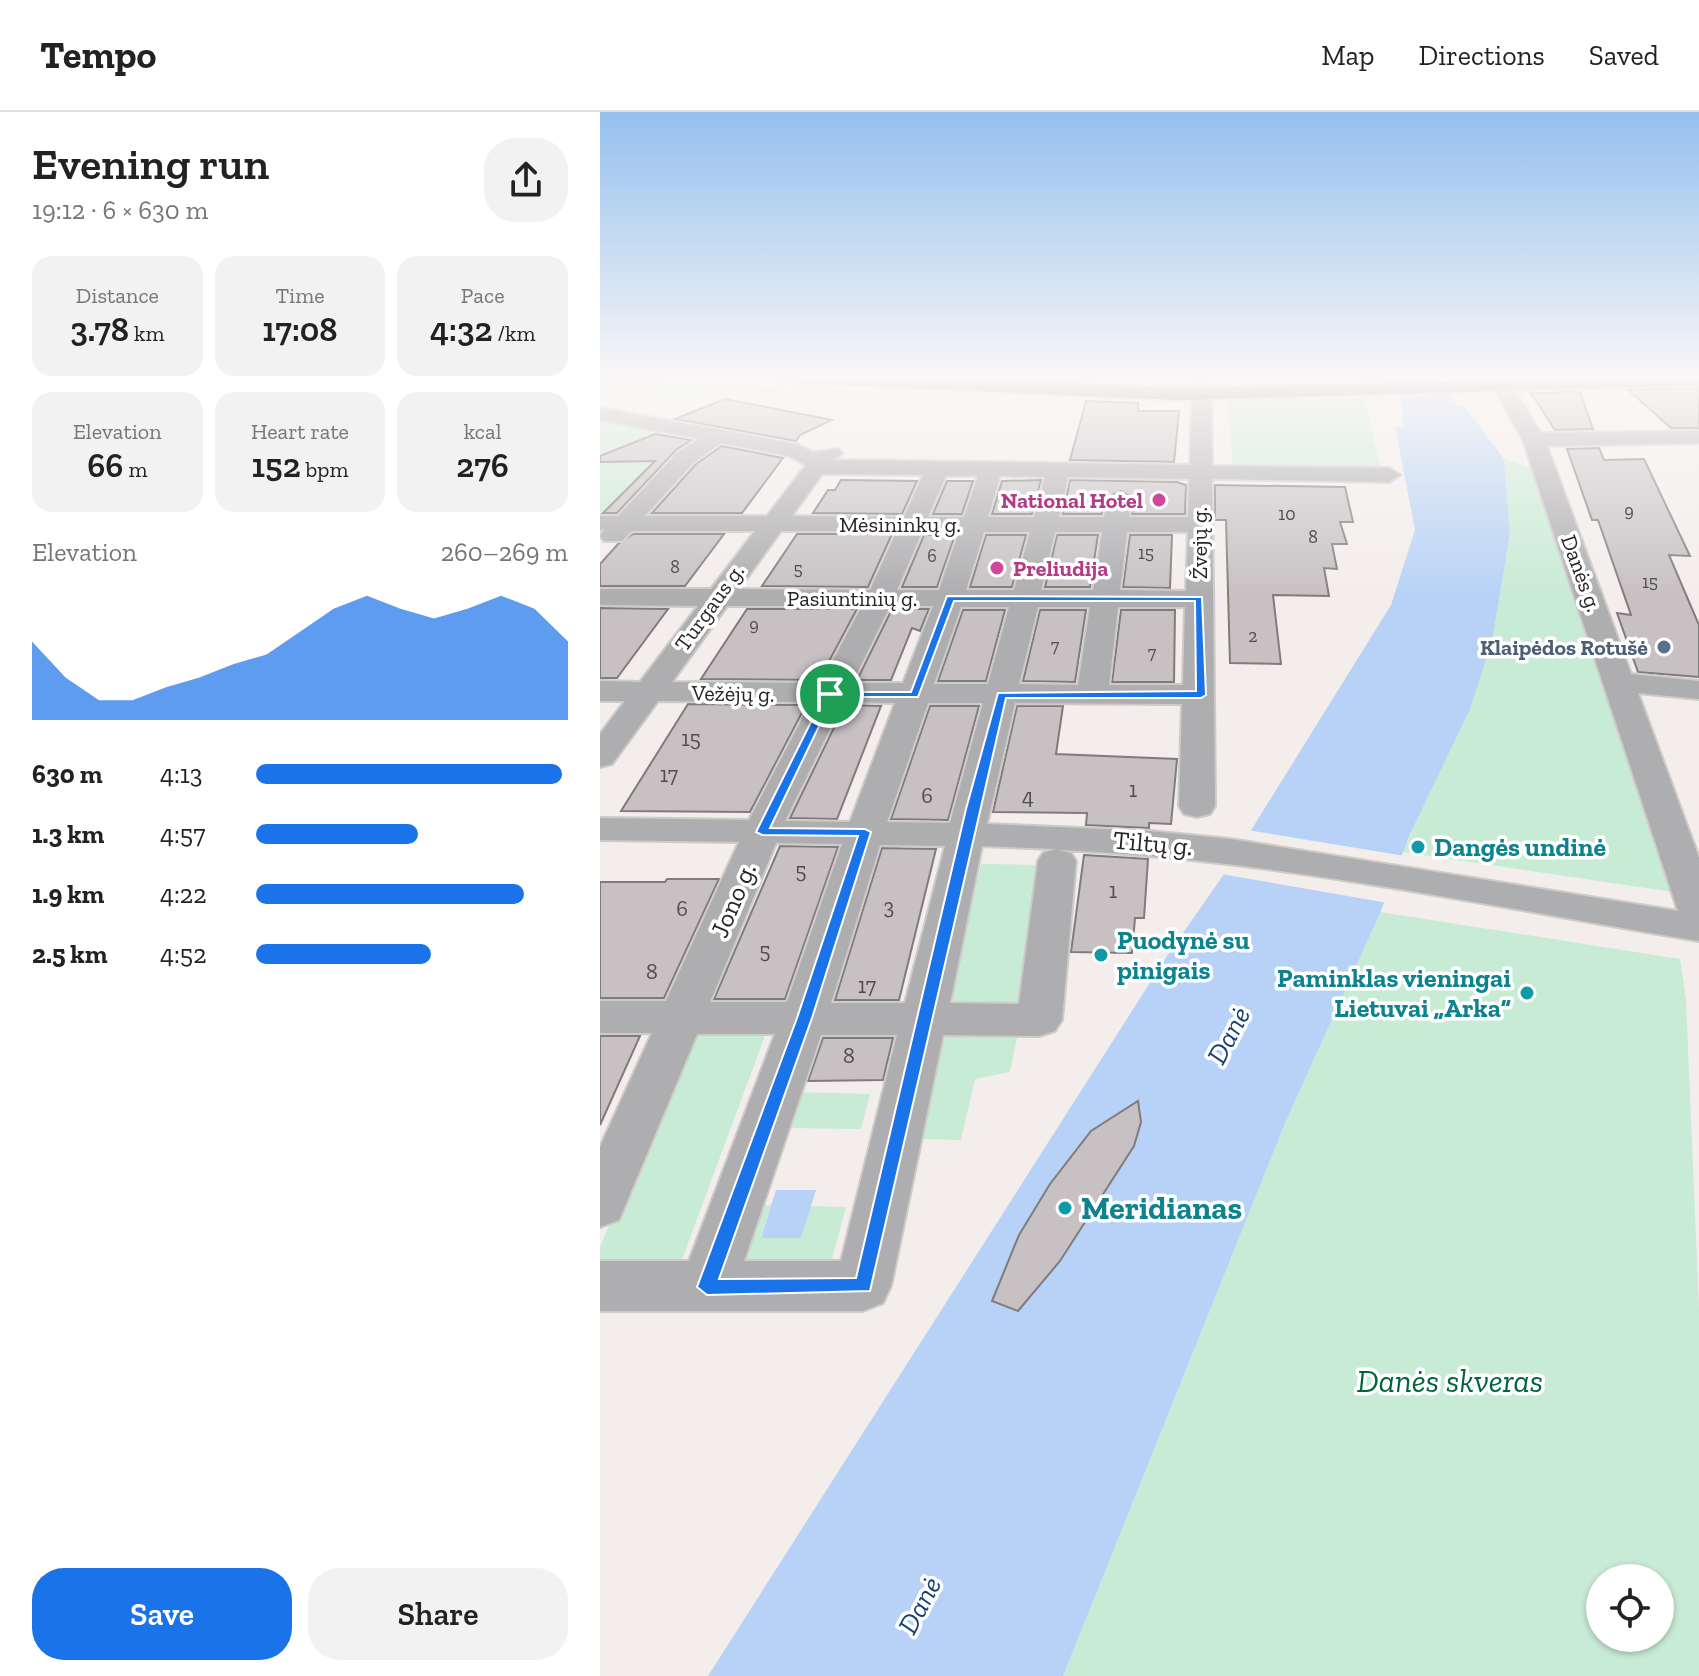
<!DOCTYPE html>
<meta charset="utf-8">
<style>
body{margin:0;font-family:"Zilla Slab",serif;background:#f2f2f2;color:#222;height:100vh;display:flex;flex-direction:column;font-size:30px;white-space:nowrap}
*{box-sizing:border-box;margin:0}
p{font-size:26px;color:#767676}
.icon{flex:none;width:44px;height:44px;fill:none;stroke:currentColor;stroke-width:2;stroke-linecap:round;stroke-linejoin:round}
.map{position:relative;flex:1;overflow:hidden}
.side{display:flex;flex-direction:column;background:#fff;width:600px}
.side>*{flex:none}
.fabs{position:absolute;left:986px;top:1452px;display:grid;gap:16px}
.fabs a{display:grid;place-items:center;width:88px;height:88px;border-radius:50%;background:#fff;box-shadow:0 2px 6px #0004;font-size:40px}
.pin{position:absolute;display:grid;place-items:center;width:68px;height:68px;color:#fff;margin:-34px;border:4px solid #fff;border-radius:50%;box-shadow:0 2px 8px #0007}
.round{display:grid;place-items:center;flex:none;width:84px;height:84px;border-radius:32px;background:#f2f2f2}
.overview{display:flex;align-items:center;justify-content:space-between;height:136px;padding:0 32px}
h1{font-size:44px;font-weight:600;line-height:60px}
.stats{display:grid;grid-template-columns:repeat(3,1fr);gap:12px;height:136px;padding:8px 32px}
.stats div{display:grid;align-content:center;border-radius:20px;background:#f2f2f2;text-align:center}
.stats b{font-size:34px;font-weight:600}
.stats small{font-size:22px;font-weight:400}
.stats p{font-size:22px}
.chart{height:224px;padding:16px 32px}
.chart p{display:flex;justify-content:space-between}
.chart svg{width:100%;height:144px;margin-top:8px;fill:#1a73e8;opacity:.7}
.cta{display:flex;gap:16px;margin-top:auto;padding:16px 32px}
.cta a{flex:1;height:92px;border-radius:32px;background:#1a73e8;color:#fff;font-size:32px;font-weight:600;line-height:92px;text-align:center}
.cta a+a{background:#f2f2f2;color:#222}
ul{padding:0 32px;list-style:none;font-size:26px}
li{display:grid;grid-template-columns:128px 96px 1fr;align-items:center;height:60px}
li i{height:20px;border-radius:10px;background:#1a73e8}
header{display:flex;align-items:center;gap:48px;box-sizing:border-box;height:112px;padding:0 40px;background:#fff;border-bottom:2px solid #e0e0e0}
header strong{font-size:38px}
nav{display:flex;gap:44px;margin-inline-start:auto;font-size:28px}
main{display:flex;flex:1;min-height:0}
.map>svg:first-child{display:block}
.green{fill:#c8ebd5;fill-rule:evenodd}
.water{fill:#b7d2f6}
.pier{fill:#f3eeec}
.building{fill:#c7c1c4;stroke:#807b7d;stroke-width:2}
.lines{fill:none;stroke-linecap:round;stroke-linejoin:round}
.minor-casing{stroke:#cecac8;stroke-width:4}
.major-casing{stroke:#cecac8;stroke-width:4}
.minor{fill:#aeadb0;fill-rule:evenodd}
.major{fill:#78777b;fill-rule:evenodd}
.route{fill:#1a73e8;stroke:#fff;stroke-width:2;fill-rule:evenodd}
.hotel-dot{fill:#d1479c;stroke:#fff;stroke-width:3}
.service-dot{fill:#5c6f8a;stroke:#fff;stroke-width:3}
.culture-dot{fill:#0f9aa8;stroke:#fff;stroke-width:3}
.labels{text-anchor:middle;stroke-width:7;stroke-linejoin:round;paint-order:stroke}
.far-number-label{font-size:18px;fill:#504d4d}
.far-hotel-label{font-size:22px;font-weight:bold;fill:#b23c85;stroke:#fff;text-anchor:end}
.far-street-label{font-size:22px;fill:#282625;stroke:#fff}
.far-service-label{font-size:22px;font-weight:bold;fill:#4e5e75;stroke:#fff;text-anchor:end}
.number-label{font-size:22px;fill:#504d4d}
.street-label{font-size:26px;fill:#282625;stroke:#fff}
.culture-label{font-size:26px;font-weight:bold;fill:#0d838f;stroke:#fff;text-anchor:start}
.water-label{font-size:28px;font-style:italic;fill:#153f76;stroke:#fff}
.near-culture-label{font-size:32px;font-weight:bold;fill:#0d838f;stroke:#fff;text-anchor:start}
.near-park-label{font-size:32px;font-style:italic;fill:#00653e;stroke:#fff}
</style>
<header>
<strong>Tempo</strong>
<nav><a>Map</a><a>Directions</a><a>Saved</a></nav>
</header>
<main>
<section class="side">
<div class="overview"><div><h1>Evening run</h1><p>19:12 · 6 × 630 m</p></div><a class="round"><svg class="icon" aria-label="share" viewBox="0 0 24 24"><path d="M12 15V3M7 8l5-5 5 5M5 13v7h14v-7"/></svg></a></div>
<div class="stats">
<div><p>Distance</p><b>3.78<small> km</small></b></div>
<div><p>Time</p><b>17:08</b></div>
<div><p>Pace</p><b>4:32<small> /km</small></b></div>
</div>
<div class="stats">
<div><p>Elevation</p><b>66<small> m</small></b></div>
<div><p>Heart rate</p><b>152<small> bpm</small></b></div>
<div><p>kcal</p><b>276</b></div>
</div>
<div class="chart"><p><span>Elevation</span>260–269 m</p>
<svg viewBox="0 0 160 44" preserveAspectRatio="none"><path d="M0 44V20L10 31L20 38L30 38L40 34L50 31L60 27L70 24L80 17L90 10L100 6L110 10L120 13L130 10L140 6L150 10L160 20V44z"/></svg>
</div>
<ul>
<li><b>630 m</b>4:13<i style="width:98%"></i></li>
<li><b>1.3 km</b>4:57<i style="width:52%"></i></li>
<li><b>1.9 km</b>4:22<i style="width:86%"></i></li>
<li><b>2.5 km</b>4:52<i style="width:56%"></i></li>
</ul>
<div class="cta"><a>Save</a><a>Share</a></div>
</section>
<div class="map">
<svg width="1099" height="1564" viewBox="0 0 1099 1564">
<rect width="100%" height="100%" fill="#f3eeec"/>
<!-- green -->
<path class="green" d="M495 264H580V266L576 271 474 270Z
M0 265 173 276 183 280 167 287 138 283 61 286 0 276Z
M203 277 288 280 297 282 286 286 175 287Z
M764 286 781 356H633L627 289Z
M0 307 57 318 12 341 79 344 17 408 0 407Z
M904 347 946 361 1093 783 803 740 892 529 910 422Z
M381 752 444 753 421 894 349 893Z
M780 800 1080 847 1086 888 1099 1196V1564H463L686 1009ZM1000 1466H1060V1526H1000Z
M89 918 166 921 80 1153 0 1152V1135Z
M339 921H418L410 960 375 967 361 1028 318 1027Z
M197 980 270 982 261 1017 186 1016Z
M160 1093H171L161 1125 201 1126 210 1094 246 1095 229 1158 138 1157Z"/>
<!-- water -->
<path class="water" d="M758 264H833L856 292 865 295 904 347 910 422 892 529 870 597 810 722 780 801 686 1009 463 1564H108L567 844 622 765 791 493 815 418 795 315H804L801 289 783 269H761Z
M176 1078H216L201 1126H161Z"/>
<!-- pier -->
<path class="pier" d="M647 718 805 744 788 791 621 762Z"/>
<!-- building -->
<path class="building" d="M1099 276V316H1071L1028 278Z
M980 280 993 317 955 318 931 281Z
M125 287 232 308 200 323 196 329 75 307Z
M486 289 538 291V299H579L574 350 470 348Z
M55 322 91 328 76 338 17 401H3L55 349 0 350V344Z
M122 334 183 346 142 401H52L96 352Z
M999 336 1004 348 1044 347 1090 444 1069 443 1099 513V565L1038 560 1017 501 1031 503 998 408H992L967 337Z
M241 368 317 369 302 402 213 401 228 378H235Z
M441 368 432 402H392L402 369Z
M470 368 577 370 586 373 585 402H532L533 386 521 379 505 386 502 402H463Z
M347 369H373L362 402H333Z
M615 373 745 375 753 410H740L747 432H732L737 457 724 456 729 484 673 483 681 552 630 551 626 408H615Z
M33 422H124L85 474H0V452L18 432Z
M197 422H292L268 475 162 474Z
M324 423H355L337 475H302Z
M386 423H426L412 475H370Z
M457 423H498L490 475H445Z
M530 423H572L570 476 523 475Z
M0 496 68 497 17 566H0Z
M147 497H257L219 568 101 567Z
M292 497H329L320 519 312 516 291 568H257Z
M363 498H405L386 569H338Z
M440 498H486L475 570 423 569Z
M521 498H575L574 570H512Z
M88 592 206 593 150 700 21 699Z
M245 593 281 594 237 707 190 706Z
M330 594H379L348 708 291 707Z
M417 594H463L456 642 577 647 571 712 549 711V716L486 713 487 701 393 700Z
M180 734 238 735 185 887H114Z
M282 736 336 737 299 888H235Z
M484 743 548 747 544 806H535L532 841 471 840Z
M67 767H119L64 886H0V770H65Z
M0 924H40L0 1013Z
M223 926H293L283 968 208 969Z
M538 989 541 1010 534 1034 460 1149 418 1199 392 1189 419 1123 450 1072 491 1019Z"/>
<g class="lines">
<defs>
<path id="minor" d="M593 264H611L612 354 789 356 800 363 789 370 612 367 615 694 610 702 597 705 584 702 579 694 582 592 415 591 387 712 550 719 630 727 1078 799 923 328 887 264H906L941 321 1099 319V331L947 334 1031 562 1099 569V587L1038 581 1099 746V829C887 794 674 747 458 738L471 741 476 749 462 908 455 919 439 924 343 923 291 1174 283 1191 263 1199H0V1149H89L175 922H97L19 1108 0 1115V1035L52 921H0V889H66L139 730 0 728V706L149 708 211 590 58 589 12 652 0 655V622L25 589H0V569L40 570 98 494 0 493V477H111L155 419H32L22 429H4L0 424 4 418H0V404H18L78 340 99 327 0 308V296L196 332 213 340 239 337 242 342 232 348 590 353ZM121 331 189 344 206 353 167 404H45L94 350ZM222 362 323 363 304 405 192 404ZM346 364H378L364 405H328ZM400 364 445 365 434 405H388ZM468 365 589 367 588 405H529L531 389 519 382 507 389 504 405H459ZM181 419H297L270 478 139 477ZM322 420H359L339 478H297ZM384 420H430L414 478H366ZM455 420H502L493 478H441ZM527 420H588L586 479 520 478ZM127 494H262L221 571 72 570ZM290 494H333L303 571H252ZM361 495H409L388 572H334ZM438 495H490L478 573 419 572ZM518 495H585L583 573H509ZM243 590 295 591 250 710 185 709ZM328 591H383L350 711 287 710ZM176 731 242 732 187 890H110ZM280 733 345 734 305 891H231ZM382 734 456 737 443 741 438 749 419 892 350 891ZM221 923H297L241 1149H144Z"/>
<path id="major" d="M172 264H327L576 276 1099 264V273L576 288 182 270Z"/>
</defs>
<!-- minor casing -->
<use href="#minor" class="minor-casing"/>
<!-- major casing -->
<use href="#major" class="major-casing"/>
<!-- minor -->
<use href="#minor" class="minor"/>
<!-- major -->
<use href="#major" class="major"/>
</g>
<!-- sky -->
<linearGradient id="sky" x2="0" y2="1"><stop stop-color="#94c0ee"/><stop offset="0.55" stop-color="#faf7f6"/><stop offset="1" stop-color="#faf7f6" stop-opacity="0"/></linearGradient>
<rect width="1099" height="483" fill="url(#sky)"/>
<!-- route -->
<path class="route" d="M347 484 602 485 606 583 601 586H406L270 1179 107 1183 97 1175 197 906 258 724 162 723 156 720 226 580H311ZM354 489H595L596 579 398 581 366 697 256 1166 119 1167 212 906 271 720 265 717 170 716 233 585H318Z"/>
<!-- markers -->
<g class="hotel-dot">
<circle cx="559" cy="388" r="8"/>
<circle cx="397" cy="456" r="8"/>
</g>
<circle class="service-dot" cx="1064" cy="535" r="8"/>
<g class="culture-dot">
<circle cx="818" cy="735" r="8"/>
<circle cx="501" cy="843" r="8"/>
<circle cx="927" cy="881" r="8"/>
<circle cx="465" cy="1096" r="8"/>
</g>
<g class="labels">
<!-- far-number labels -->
<g class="far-number-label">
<text x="1029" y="405">9</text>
<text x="687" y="408">10</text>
<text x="713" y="431">8</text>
<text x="546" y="447">15</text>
<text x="332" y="450">6</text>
<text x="75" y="461">8</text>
<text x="198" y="463">5</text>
<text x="1050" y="476">15</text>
<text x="154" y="519">9</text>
<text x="653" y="530">2</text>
<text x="455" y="540">7</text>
<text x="552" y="547">7</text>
</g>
<!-- far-hotel labels -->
<g class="far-hotel-label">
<text x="543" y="396">National Hotel</text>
<text x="413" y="464" text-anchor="start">Preliudija</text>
</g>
<!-- far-street labels -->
<g class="far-street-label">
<text x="300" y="420">Mėsininkų g.</text>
<text transform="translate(599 431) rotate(-90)" y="8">Žvejų g.</text>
<text transform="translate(982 461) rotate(70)" y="8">Danės g.</text>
<text x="252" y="494">Pasiuntinių g.</text>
<text transform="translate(109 495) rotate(-54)" y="8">Turgaus g.</text>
<text transform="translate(133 581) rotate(1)" y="8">Vežėjų g.</text>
</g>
<!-- far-service labels -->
<g class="far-service-label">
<text x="1048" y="543">Klaipėdos Rotušė</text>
</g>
<!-- number labels -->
<g class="number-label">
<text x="91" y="634">15</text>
<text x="69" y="670">17</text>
<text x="533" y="685">1</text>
<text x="327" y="691">6</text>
<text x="428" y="692">4</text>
<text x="201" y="766">5</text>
<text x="513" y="786">1</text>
<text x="289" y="802">3</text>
<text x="82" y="804">6</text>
<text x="165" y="846">5</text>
<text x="52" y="867">8</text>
<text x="267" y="881">17</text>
<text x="249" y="951">8</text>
</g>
<!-- street labels -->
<g class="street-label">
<text transform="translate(553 731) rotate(5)" y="9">Tiltų g.</text>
<text transform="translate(133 788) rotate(-67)" y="9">Jono g.</text>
</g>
<!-- culture labels -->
<g class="culture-label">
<text x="834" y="744">Dangės undinė</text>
<text x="517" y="837">Puodynė su<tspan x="517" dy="30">pinigais</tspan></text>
<text x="911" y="875" text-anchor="end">Paminklas vieningai<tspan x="911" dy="30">Lietuvai „Arka“</tspan></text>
</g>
<!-- water labels -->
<g class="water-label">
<text transform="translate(628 923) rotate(-62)" y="10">Danė</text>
<text transform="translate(319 1493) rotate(-62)" y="10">Danė</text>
</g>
<!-- near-culture labels -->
<g class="near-culture-label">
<text x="481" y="1107">Meridianas</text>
</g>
<!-- near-park labels -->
<g class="near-park-label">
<text x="850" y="1280">Danės skveras</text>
</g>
</g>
</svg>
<div class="fabs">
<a><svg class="icon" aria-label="locate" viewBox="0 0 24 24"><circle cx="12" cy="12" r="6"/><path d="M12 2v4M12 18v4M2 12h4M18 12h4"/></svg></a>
</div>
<div class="pin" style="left:230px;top:582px;background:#1e9e55"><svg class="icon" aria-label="arrive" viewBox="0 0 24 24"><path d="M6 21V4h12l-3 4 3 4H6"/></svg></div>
</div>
</main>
